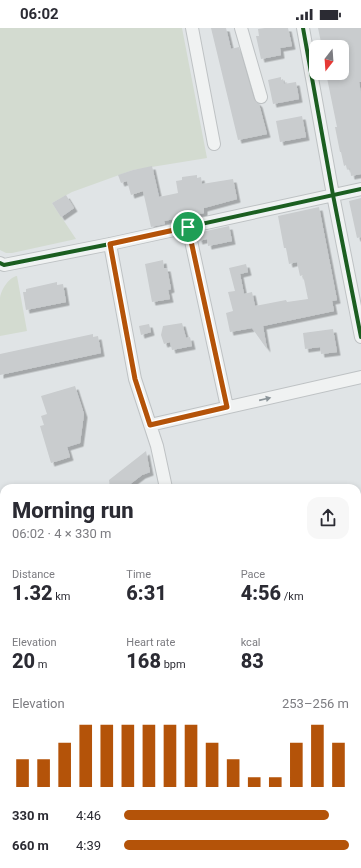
<!DOCTYPE html>
<meta charset="utf-8">
<style>
body{margin:0;font-family:Roboto,sans-serif;background:#f7f7f7;color:#2b2b33;height:100vh;display:flex;flex-direction:column;font-size:15px;white-space:nowrap}
*{box-sizing:border-box;margin:0}
p{font-size:13px;color:#7c7c81}
.icon{flex:none;width:22px;height:22px;fill:none;stroke:currentColor;stroke-width:2;stroke-linecap:round;stroke-linejoin:round}
.map{position:relative;flex:1;overflow:hidden}
.sheet{position:absolute;left:0px;top:456px;width:361px;height:384px;display:flex;flex-direction:column;background:#fff;border-radius:12px 12px 0 0;box-shadow:0 2px 6px #0003}
.sheet>*{flex:none}
.needle{width:26px;rotate:197deg}
.tools{position:absolute;left:309px;top:12px;display:grid;gap:8px}
.tools a{display:grid;place-items:center;width:40px;height:40px;border-radius:8px;background:#fff;box-shadow:0 2px 6px #0003;font-size:20px}
.pin{position:absolute;display:grid;place-items:center;width:34px;height:34px;color:#fff;margin:-17px;border:2px solid #fff;border-radius:50%;box-shadow:0 1px 4px #0007}
.round{display:grid;place-items:center;flex:none;width:42px;height:42px;border-radius:12px;background:#f7f7f7}
.headline{display:flex;align-items:center;justify-content:space-between;height:68px;padding:0 12px}
h1{font-size:22px;font-weight:800;line-height:30px}
.stats{display:grid;grid-template-columns:repeat(3,1fr);gap:6px;height:68px;padding:4px 12px}
.stats div{display:grid;align-content:center}
.stats b{font-size:20px;font-weight:800}
.stats small{font-size:11px;font-weight:400}
.stats p{font-size:11px}
.chart{height:112px;padding:8px 12px}
.chart p{display:flex;justify-content:space-between}
.chart svg{width:100%;height:72px;margin-top:4px;stroke:#b45309;stroke-width:6}
ul{padding:0 12px;list-style:none;font-size:13px}
li{display:grid;grid-template-columns:64px 48px 1fr;align-items:center;height:30px}
li i{height:10px;border-radius:5px;background:#b45309}
.status{display:flex;justify-content:space-between;align-items:center;height:28px;padding:0 20px;background:#fff;direction:ltr}
.status svg{height:11px;fill:currentColor}
.map>svg:first-child{display:block}
.green{fill:#d3dbd0}
.building{fill:#c9ccce;filter:url(#shadow)}
.lines{fill:none;stroke-linecap:round;stroke-linejoin:round}
.street-casing{stroke:#bec2c4;stroke-width:14}
.secondary-casing{stroke:#bec2c4;stroke-width:19}
.street{stroke:#f0f2f2;stroke-width:12}
.secondary{stroke:#f4f5f6;stroke-width:17}
.cycleway-casing{stroke:#edf3f6;stroke-width:6}
.cycleway{stroke:#1b5e20;stroke-width:4}
.oneway{fill:#8b9499}
.route-casing{stroke:#fff;stroke-width:8}
.route{stroke:#b45309;stroke-width:5}
</style>
<div class="status"><b>06:02</b><svg viewBox="0 0 49 12"><path d="M0 12V9h3v3zM5 12V6h3v6zM10 12V3h3v9zM15 12V0h3v12zM26 1h20v11H26zM47 4h2v5h-2z"/></svg></div>
<div class="map">
<svg width="361" height="840" viewBox="0 0 361 840">
<defs>
<filter id="shadow"><feDropShadow dx="3.5" dy="3.5" stdDeviation="0" flood-color="#0004"/></filter>
</defs>
<rect width="100%" height="100%" fill="#e0e4e6"/>
<!-- green -->
<path class="green" d="M0 0H182L207 130 133 142 72 164 52 175 76 211 12 225H6L0 222Z
M17 248 27 303 0 308C0 296 0 281 0 270 1 262 9 249 17 248Z
M357 674 361 676V840H41L40 836H357Z"/>
<!-- building -->
<path class="building" d="M211 0H226L231 21 239 19 254 71 259 76 267 106 238 112Z
M265 0H288L292 18 280 20 281 27 261 31 256 8H259L258 1Z
M318 0H361V54H359L361 65V146L351 148 350 140 347 141 346 137 344 138 341 124H340L335 99H337L326 45H342V19H322Z
M281 49V52L283 51 284 56 296 54 299 71 273 76 268 52Z
M302 88 306 109 280 114 276 93Z
M152 138 159 169 178 165 176 153 182 152V149L197 147V150L201 149 202 156 233 151 237 171 204 180V185L164 193 165 196 151 199 143 163 131 167 127 153 121 155 118 147 133 142Z
M66 167 74 180 61 189 52 175Z
M361 170V209L357 210 349 173Z
M319 179 337 272 332 273 334 283 263 298 267 321 252 300 230 304 226 285 233 283 228 264 235 263 229 240 246 236 248 244 240 246 244 266 252 264 255 278 286 272 287 274 308 271 303 247 300 248 297 234 289 236 286 220H284L278 188Z
M229 198 232 213 208 218 207 211 199 213 197 205Z
M163 232 164 240H167L171 261 168 262 170 271 152 274 145 236Z
M57 254V257L63 256 66 274 26 282 23 264H26V261Z
M182 295 186 310 190 309 192 318 172 322 170 314 164 316 161 307 163 298Z
M149 296 151 304 141 307 139 298Z
M333 301 337 324 321 326 320 319 305 321 303 305Z
M93 306V309L98 308 101 325 0 347V326Z
M75 358 84 386 80 415 67 419 70 429 51 435 40 398 44 397 41 388 47 386 41 368Z
M146 423 150 444 142 447 125 460H110L109 452Z"/>
<g class="lines">
<defs>
<path id="street" d="M192 0 214 116
M241 0 261 69
M303 0 333 167 361 309
M188 199 227 379
M110 216 135 351 157 418 166 460
M0 235 4 237 110 216 361 161
M150 397 361 349
M357 640 361 636
M0 740H1"/>
<path id="secondary" d="M0 579H4
M357 665 361 667"/>
</defs>
<!-- street casing -->
<use href="#street" class="street-casing"/>
<!-- secondary casing -->
<use href="#secondary" class="secondary-casing"/>
<!-- street -->
<use href="#street" class="street"/>
<!-- secondary -->
<use href="#secondary" class="secondary"/>
<defs>
<path id="cycleway" d="M303 0 333 167 361 309
M0 235 4 237 110 216 361 161"/>
</defs>
<!-- cycleway casing -->
<use href="#cycleway" class="cycleway-casing"/>
<!-- cycleway -->
<use href="#cycleway" class="cycleway"/>
</g>
<!-- one-way arrows -->
<defs><path id="oneway-solid" d="M-6-.8H1V-3.2L6.5 0L1 3.2V.8H-6Z"/></defs>
<use class="oneway" href="#oneway-solid" transform="translate(265 371) rotate(-13)"/>
<g class="lines">
<defs>
<path id="route" d="M188 199 227 379 150 397 135 351 110 216Z"/>
</defs>
<!-- route casing -->
<use href="#route" class="route-casing"/>
<!-- route -->
<use href="#route" class="route"/>
</g>
</svg>
<div class="tools">
<a><svg class="needle" viewBox="-14 -14 28 28"><path d="M0-13l5 13h-10z" fill="#e53935"/><path d="M0 13l5-13h-10z" fill="#7c7c81"/></svg></a>
</div>
<div class="pin" style="left:188px;top:199px;background:#1e9e55"><svg class="icon" aria-label="arrive" viewBox="0 0 24 24"><path d="M6 21V4h12l-3 4 3 4H6"/></svg></div>
<section class="sheet">
<div class="headline"><div><h1>Morning run</h1><p>06:02 · 4 × 330 m</p></div><a class="round"><svg class="icon" aria-label="share" viewBox="0 0 24 24"><path d="M12 15V3M7 8l5-5 5 5M5 13v7h14v-7"/></svg></a></div>
<div class="stats">
<div><p>Distance</p><b>1.32<small> km</small></b></div>
<div><p>Time</p><b>6:31</b></div>
<div><p>Pace</p><b>4:56<small> /km</small></b></div>
</div>
<div class="stats">
<div><p>Elevation</p><b>20<small> m</small></b></div>
<div><p>Heart rate</p><b>168<small> bpm</small></b></div>
<div><p>kcal</p><b>83</b></div>
</div>
<div class="chart"><p><span>Elevation</span>253–256 m</p>
<svg viewBox="0 0 160 44" preserveAspectRatio="none"><path d="M5 44V27M15 44V27M25 44V17M35 44V6M45 44V6M55 44V6M65 44V6M75 44V6M85 44V6M95 44V17M105 44V27M115 44V38M125 44V38M135 44V17M145 44V6M155 44V17"/></svg>
</div>
<ul>
<li><b>330 m</b>4:46<i style="width:91%"></i></li>
<li><b>660 m</b>4:39<i style="width:100%"></i></li>
</ul>
</section>
</div>
